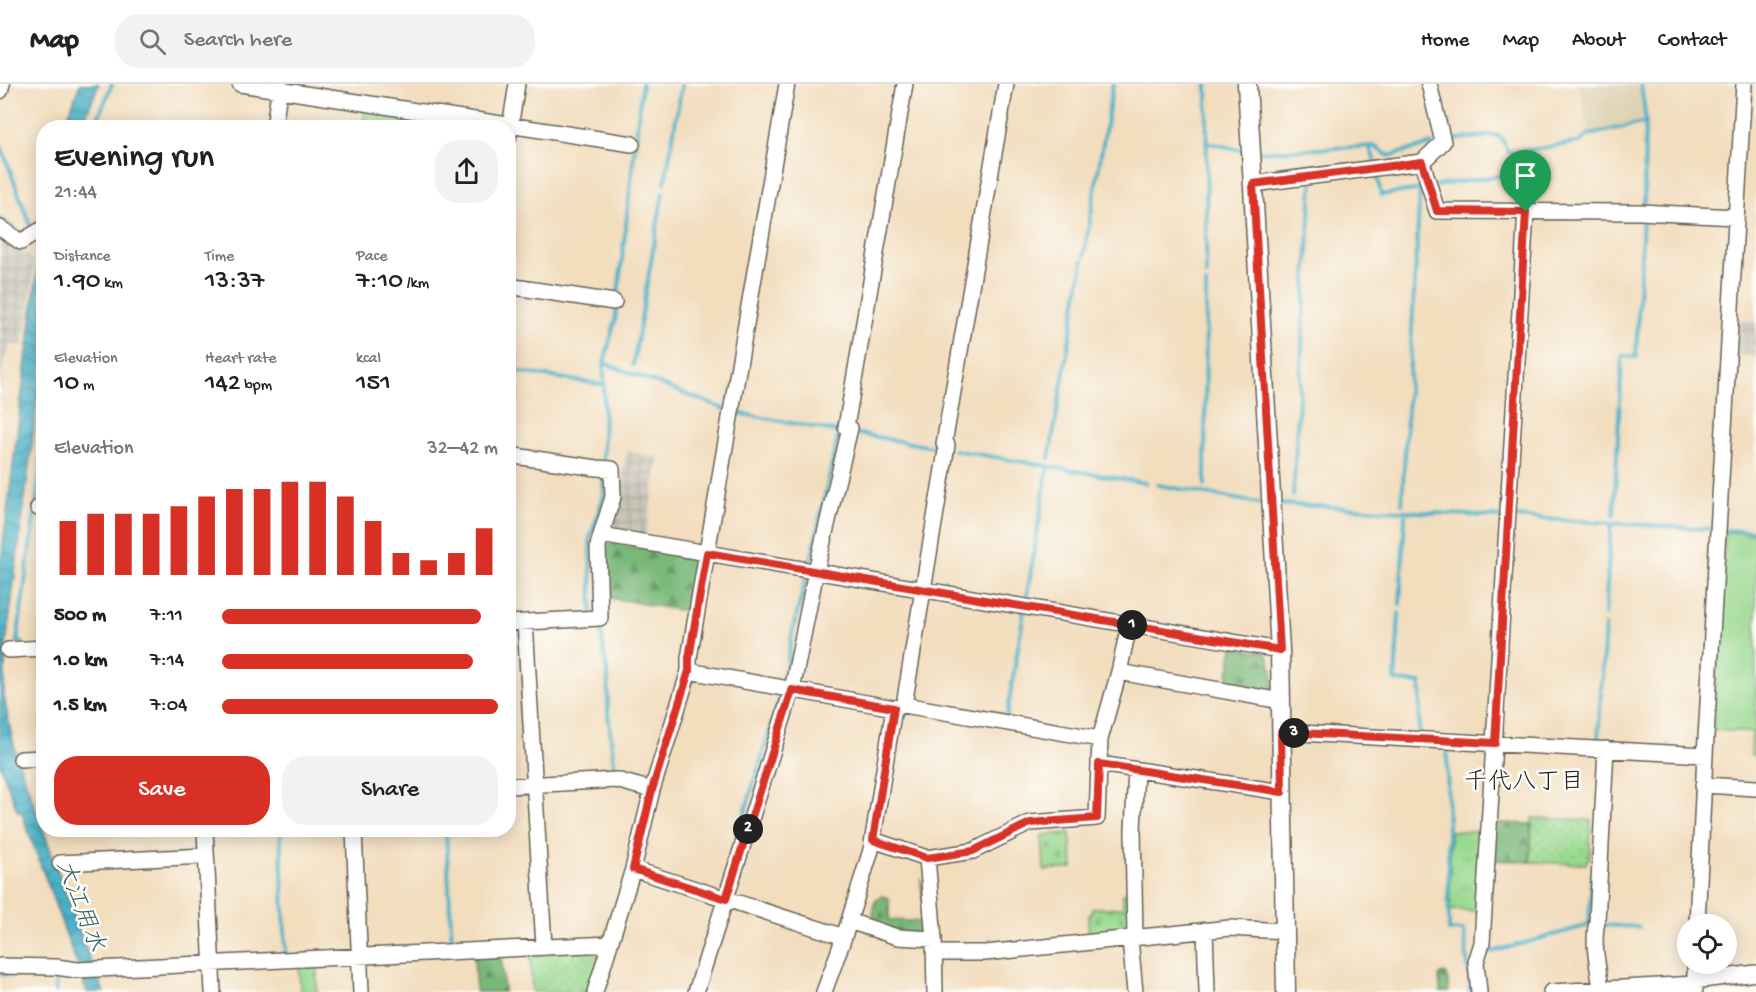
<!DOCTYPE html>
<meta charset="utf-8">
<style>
body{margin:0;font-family:"Gochi Hand","Klee One",sans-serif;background:#f2f2f2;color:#222;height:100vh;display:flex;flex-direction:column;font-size:22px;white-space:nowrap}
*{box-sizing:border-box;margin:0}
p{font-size:20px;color:#767676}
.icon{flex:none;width:33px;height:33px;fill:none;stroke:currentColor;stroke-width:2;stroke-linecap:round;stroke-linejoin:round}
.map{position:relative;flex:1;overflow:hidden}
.details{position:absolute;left:36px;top:36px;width:480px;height:717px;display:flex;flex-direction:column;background:#fff;border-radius:24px;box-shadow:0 3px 15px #0003}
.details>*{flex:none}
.tools{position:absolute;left:1677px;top:830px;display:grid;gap:12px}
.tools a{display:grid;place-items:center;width:60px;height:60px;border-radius:50%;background:#fff;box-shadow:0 3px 15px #0003;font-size:30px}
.pin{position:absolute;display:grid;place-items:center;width:51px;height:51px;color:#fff;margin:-62px -26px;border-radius:50% 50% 50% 0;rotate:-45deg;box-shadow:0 0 6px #0007}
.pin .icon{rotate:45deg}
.km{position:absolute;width:30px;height:30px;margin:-15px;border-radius:50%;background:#222;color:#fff;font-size:16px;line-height:30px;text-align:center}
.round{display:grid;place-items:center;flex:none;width:63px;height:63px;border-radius:24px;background:#f2f2f2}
.headline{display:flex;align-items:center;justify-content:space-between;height:102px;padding:0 18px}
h1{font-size:33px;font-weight:600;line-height:45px}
.figures{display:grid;grid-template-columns:repeat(3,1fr);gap:9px;height:102px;padding:6px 18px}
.figures div{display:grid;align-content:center}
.figures b{font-size:26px;font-weight:600}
.figures small{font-size:16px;font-weight:400}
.figures p{font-size:16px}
.chart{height:168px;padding:12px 18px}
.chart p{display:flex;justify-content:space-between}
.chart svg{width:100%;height:108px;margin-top:6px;stroke:#d93025;stroke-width:6}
.primary-button{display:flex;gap:12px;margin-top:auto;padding:12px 18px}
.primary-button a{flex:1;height:69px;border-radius:24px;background:#d93025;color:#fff;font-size:24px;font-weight:600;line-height:69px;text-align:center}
.primary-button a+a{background:#f2f2f2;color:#222}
ul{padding:0 18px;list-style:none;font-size:20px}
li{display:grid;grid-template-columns:96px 72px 1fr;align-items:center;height:45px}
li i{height:15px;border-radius:8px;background:#d93025}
header{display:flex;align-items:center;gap:36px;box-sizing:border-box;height:84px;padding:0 30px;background:#fff;border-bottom:2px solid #e0e0e0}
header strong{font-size:28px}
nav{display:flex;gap:33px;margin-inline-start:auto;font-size:21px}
.search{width:420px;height:54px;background:#f2f2f2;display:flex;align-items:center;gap:15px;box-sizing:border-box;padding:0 21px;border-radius:24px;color:#767676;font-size:22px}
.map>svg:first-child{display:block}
.built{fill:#dfd2b4}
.industrial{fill:url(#industrial-grid)}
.grass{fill:url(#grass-dots);stroke:#5a7a55;stroke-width:1.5}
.forest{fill:url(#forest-firs);stroke:#4a6a4a;stroke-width:1.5}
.cemetery{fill:url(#cemetery-stones);stroke:#5a7a55;stroke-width:1.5}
.park{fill:url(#park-tufts);stroke:#5a7a55;stroke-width:1.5}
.pitch{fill:#97d88e;stroke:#5a7a55;stroke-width:1.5}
.water{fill:url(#water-waves);stroke:#326672;stroke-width:1.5}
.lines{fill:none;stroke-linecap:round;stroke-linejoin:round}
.stream{stroke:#48b1c7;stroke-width:4}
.minor-casing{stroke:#676054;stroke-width:18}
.tertiary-casing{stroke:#676054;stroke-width:21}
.minor{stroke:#fff;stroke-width:15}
.tertiary{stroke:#fff;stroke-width:18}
.route-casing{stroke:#fff;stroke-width:12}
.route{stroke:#d93025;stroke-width:8}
.labels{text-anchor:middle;stroke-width:5;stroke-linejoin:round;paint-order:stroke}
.neighbourhood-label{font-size:24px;fill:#1c1c1c;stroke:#fdfcf7}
.water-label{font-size:24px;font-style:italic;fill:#305f69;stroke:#fdfcf7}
</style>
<header>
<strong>Map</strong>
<div class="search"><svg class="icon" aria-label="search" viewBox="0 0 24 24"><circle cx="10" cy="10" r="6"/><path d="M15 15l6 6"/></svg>Search here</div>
<nav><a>Home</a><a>Map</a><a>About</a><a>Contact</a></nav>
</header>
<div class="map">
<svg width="1756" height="908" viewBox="0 0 1756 908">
<defs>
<pattern id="industrial-grid" width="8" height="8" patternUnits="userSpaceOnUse" patternTransform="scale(1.5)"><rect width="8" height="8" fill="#c8c4b8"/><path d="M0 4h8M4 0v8" fill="none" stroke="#aba89e"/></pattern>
<pattern id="grass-dots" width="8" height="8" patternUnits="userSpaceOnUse" patternTransform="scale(1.5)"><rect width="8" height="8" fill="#97d88e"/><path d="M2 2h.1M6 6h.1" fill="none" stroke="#82b97a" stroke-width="1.8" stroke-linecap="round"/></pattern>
<pattern id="forest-firs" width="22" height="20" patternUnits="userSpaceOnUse" patternTransform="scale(1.5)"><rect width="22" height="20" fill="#79b879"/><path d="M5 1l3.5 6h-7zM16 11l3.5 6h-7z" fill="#629562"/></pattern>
<pattern id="cemetery-stones" width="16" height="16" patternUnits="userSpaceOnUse" patternTransform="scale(1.5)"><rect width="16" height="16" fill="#97d88e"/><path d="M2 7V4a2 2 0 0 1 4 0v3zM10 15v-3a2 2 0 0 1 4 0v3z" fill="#82b97a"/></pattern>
<pattern id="park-tufts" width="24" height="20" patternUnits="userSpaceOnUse" patternTransform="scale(1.5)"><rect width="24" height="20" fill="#97d88e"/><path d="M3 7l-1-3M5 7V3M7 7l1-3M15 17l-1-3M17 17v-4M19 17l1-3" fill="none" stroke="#82b97a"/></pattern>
<pattern id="water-waves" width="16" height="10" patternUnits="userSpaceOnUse" patternTransform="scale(1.5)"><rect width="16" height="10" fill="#48b1c7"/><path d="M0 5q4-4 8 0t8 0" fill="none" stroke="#3b8fa1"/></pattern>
</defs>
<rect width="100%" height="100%" fill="#fdfcf7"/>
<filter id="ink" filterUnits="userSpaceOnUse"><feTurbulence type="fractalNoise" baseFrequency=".0167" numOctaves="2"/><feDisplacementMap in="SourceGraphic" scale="12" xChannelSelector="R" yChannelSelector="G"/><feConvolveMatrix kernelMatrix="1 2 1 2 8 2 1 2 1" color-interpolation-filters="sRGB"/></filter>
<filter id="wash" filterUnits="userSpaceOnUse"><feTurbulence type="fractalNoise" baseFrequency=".008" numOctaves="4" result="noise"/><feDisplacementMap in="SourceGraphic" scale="24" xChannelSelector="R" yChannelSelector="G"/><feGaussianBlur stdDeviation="1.35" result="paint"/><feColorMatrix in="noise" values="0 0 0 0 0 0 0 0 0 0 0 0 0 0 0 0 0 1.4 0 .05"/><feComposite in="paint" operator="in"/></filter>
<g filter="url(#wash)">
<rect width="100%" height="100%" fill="#f2ddbd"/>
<!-- built -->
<path class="built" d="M1579 0H1639L1643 36 1589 49Z"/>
<!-- industrial -->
<path class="industrial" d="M0 152 30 172V176H35L23 262 10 261 3 278 0 338Z
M1737 237 1756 238V272L1735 271Z
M627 367 659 374 645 452 616 447 613 442Z"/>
<!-- grass -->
<path class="grass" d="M365 24 406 30 404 43 363 44Z
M1532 734 1591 736 1590 774 1587 776 1586 780 1530 778Z
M598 864 602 869 590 908H532L530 867Z
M317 880V908H300L299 881Z"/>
<!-- forest -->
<path class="forest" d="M610 459 696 473 700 479 691 528 605 513 604 463Z
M1233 563 1266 569C1272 580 1276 599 1270 611L1226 603Z
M1494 739 1531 740 1530 778 1492 776Z
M921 794 931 849H901L874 839C873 828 871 817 882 812L889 814V836L926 838C925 823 921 809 921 794Z
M501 869 504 908H476L474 871Z
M1443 889 1447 890 1449 908H1440L1439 892Z"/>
<!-- cemetery -->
<path class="cemetery" d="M1070 749 1073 784 1044 786 1042 751Z
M1123 809H1130L1132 849 1089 854 1088 834 1093 824H1123Z"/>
<!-- park -->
<path class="park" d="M1450 747 1484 748 1479 827 1450 826Z"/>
<!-- pitch -->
<path class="pitch" d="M1725 448 1756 450V671H1751L1752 648 1713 646Z"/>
<!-- water -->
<path class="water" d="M80 0H99L81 43H64Z
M43 141V275L6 560 4 611 8 636 17 673 90 876 95 885 104 908H87L21 727 18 728 0 680V485Z"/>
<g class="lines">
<!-- stream -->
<path class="stream" d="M94 44 112 0
M1449 56 1497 51C1507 57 1503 63 1510 69L1580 58 1588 51 1646 38 1641 0
M1206 58 1245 67
M0 59 31 143
M1369 62 1375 77
M1258 65V68L1374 62 1389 72 1432 60
M1377 89 1381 111 1422 105
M665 98 682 0
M1435 102 1516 89 1520 84 1518 68
M1644 123 1645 38
M0 135 19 148
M1084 171 1113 0
M1206 192 1207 0
M604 279 615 237 642 0
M633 281 663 108
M508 286 604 301V279L727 326
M738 329 839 348
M854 349 938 364
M954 366 1146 399
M1049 375 1083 177
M603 379 604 301
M1158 401 1264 420
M1205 401 1206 199
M1293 412 1312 99
M1402 419 1420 105
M36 420 44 363
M1278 420 1314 422
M1317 422 1503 433
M1614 431 1622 272 1636 273 1643 132
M1513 433 1711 445
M1726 446 1756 447
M810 479 840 344
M1026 517 1048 383
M1400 520 1405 432
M1399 529 1395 597 1421 599 1419 650
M589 530 592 529 590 454 604 411 603 391
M1605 531 1611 439
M596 541H600L608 594V629L615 688
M22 558H17L35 427
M784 598 793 545 807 491
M1007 631 1024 527
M1598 659 1605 541
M1447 663 1449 846 1464 847 1471 908
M280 746 286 869 282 870
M446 746 452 861
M731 774 781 610
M1602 841 1639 843
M1684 846H1688
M1488 869 1589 841 1592 790
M0 890 60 891 73 895
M55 908 56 891"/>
</g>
</g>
<g filter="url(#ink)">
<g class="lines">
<defs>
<path id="minor" d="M240 0 632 60
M0 7 2 0
M274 44 280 0
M508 56 517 0
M1422 78 1437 127 1640 128 1735 133
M1253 100 1422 78 1443 58 1429 0
M0 144 21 158 44 144
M508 202 614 218
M846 343 905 0
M944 360 1006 0
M508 371 597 384 612 385 613 413 601 451
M38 424H44
M525 538 544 863
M508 539 600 534 598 462 601 451 1280 566
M8 566 44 564
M689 587 894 624 904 621 1100 655 1097 734 1030 739 973 767 927 774 873 756
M1119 588 1281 617
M904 621 947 361
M1281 648 1705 671
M1100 655 1119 588 1129 541
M21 675 44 674
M1099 680 1282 708
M1703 701 1756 704
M508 702 616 696 652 706
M205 746 213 908
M354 746 361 908
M927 774 934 855
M60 779 206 772
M633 785 844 853
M849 837 897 853 934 855 935 908
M1697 840 1705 671 1744 0
M1205 846 1207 908
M1135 854 1133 746 1136 686
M1130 855 1135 908
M935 869H985L1230 844 1285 847
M1695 879V906
M0 882 56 883 77 886 610 860
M1694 897 1756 889
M1601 904C1598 882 1592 859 1597 837L1606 665
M595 908 633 785 652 706 689 587V574L787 0
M696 908 792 606 816 487 850 344
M824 908 844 853 871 766 894 624
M1479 908 1476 878 1482 859 1526 127
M1551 908 1695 900"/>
<path id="tertiary" d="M1247 0 1280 566 1286 908"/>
</defs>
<!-- minor casing -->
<use href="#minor" class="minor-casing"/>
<!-- tertiary casing -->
<use href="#tertiary" class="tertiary-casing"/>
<!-- minor -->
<use href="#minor" class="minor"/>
<!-- tertiary -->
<use href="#tertiary" class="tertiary"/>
</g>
</g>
<g class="lines" filter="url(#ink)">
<defs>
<path id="route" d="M1422 78 1437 127 1526 128 1495 659 1281 648 1282 708 1099 680 1097 734 1030 739 973 767 927 774 873 756 894 624 792 606 726 815 633 785 652 706 689 587V574L707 469 1280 566 1253 100Z"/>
</defs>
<!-- route casing -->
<use href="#route" class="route-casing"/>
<!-- route -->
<use href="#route" class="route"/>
</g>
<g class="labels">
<!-- neighbourhood labels -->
<g class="neighbourhood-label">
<text x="1524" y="704">千代八丁目</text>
</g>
<!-- water labels -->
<g class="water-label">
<text transform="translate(82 821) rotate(69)" y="8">大江用水</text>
</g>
</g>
</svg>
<div class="tools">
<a><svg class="icon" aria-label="locate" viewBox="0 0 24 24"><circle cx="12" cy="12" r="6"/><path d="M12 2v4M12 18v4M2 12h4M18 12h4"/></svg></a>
</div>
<div class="pin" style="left:1526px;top:128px;background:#1e9e55"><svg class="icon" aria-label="arrive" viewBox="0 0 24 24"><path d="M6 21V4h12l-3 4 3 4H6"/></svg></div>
<b class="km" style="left:1132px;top:541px">1</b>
<b class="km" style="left:748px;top:745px">2</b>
<b class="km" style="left:1294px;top:649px">3</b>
<section class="details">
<div class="headline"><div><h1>Evening run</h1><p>21:44</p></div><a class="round"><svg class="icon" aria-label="share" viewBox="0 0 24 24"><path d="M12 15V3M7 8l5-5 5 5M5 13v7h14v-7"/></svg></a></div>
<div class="figures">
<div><p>Distance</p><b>1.90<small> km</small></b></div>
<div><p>Time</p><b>13:37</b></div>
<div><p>Pace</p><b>7:10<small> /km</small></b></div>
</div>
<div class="figures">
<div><p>Elevation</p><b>10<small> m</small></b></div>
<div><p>Heart rate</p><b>142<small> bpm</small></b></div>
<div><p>kcal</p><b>151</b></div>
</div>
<div class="chart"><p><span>Elevation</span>32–42 m</p>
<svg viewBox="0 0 160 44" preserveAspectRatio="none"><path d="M5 44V22M15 44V19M25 44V19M35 44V19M45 44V16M55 44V12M65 44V9M75 44V9M85 44V6M95 44V6M105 44V12M115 44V22M125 44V35M135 44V38M145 44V35M155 44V25"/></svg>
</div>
<ul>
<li><b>500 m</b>7:11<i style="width:94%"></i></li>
<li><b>1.0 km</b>7:14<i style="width:91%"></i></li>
<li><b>1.5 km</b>7:04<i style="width:100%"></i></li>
</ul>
<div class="primary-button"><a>Save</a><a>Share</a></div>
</section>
</div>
